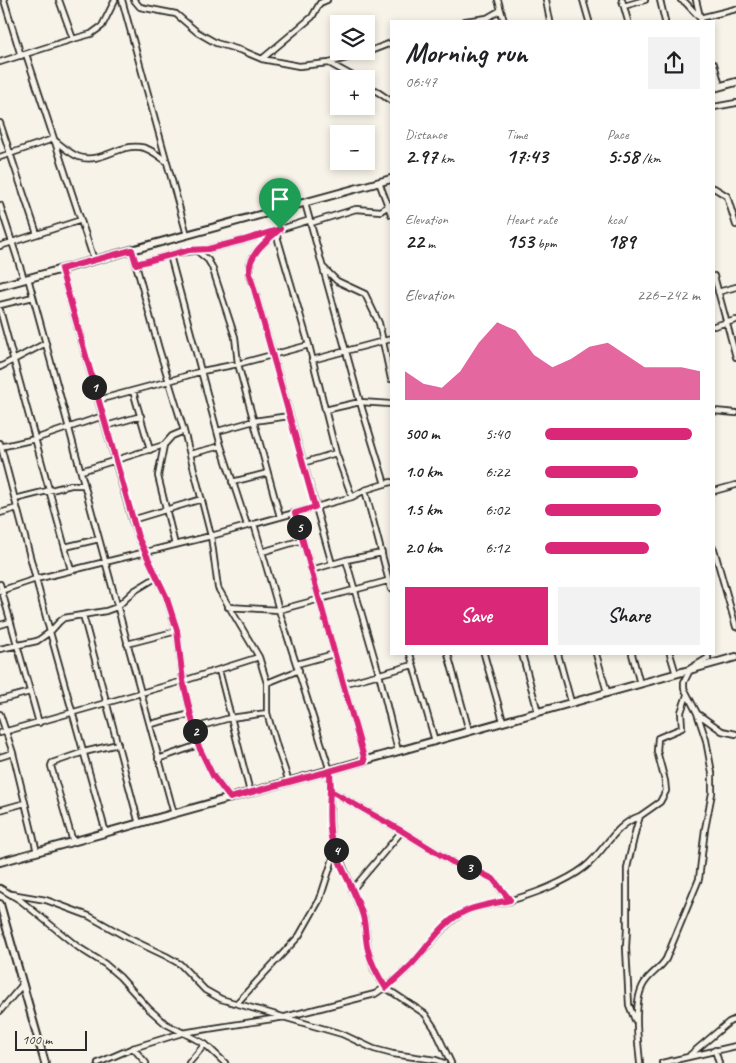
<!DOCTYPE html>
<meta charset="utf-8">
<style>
body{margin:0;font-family:Caveat,sans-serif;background:#f2f2f2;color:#202124;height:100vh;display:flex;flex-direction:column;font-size:19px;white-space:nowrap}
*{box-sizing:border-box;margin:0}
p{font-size:16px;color:#757577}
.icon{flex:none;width:28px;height:28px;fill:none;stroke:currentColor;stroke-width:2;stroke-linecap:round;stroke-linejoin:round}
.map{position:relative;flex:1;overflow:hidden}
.side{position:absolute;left:390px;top:20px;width:325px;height:635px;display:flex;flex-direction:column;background:#fff;border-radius:0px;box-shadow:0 2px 8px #0003}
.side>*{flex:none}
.fabs{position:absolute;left:330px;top:15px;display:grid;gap:10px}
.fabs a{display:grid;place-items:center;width:45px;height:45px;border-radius:0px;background:#fff;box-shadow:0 2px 8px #0003;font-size:25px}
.scale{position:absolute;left:15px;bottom:12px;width:72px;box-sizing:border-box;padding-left:5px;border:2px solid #2b2b2b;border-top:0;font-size:14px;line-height:18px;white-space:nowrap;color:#2b2b2b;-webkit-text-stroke:4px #f7f3e8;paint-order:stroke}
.pin{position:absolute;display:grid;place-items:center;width:42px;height:42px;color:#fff;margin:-51px -21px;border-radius:50% 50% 50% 0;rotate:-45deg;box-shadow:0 0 5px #0007}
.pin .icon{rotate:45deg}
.km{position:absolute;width:25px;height:25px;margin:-12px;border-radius:50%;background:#222;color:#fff;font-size:14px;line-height:25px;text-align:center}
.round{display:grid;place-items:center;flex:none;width:52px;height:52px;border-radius:0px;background:#f2f2f2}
.headline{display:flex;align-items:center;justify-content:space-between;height:85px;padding:0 15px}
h1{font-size:28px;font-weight:600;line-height:38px}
.metrics{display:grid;grid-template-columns:repeat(3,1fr);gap:8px;height:85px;padding:5px 15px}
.metrics div{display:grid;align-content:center}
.metrics b{font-size:21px;font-weight:600}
.metrics small{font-size:14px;font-weight:400}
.metrics p{font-size:14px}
.chart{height:140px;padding:10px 15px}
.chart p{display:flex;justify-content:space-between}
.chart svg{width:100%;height:90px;margin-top:5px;fill:#db2777;opacity:.7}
.cta{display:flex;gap:10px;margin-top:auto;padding:10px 15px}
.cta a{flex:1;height:58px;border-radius:0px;background:#db2777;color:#fff;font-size:20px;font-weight:600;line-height:58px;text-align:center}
.cta a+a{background:#f2f2f2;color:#202124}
ul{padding:0 15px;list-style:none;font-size:16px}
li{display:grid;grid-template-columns:80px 60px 1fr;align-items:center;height:38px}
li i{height:12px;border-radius:6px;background:#db2777}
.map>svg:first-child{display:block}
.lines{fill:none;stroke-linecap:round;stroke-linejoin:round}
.street-casing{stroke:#2b2b2b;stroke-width:8}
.secondary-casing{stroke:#2b2b2b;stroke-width:10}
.street{stroke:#f7f3e8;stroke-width:4.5}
.secondary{stroke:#f7f3e8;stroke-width:6}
.route-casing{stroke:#fff;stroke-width:10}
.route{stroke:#db2777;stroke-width:6}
</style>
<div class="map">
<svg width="736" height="1063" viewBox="0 0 736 1063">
<rect width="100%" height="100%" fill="#f7f3e8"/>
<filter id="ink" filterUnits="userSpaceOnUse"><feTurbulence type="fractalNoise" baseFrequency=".02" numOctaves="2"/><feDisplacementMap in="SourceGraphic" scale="10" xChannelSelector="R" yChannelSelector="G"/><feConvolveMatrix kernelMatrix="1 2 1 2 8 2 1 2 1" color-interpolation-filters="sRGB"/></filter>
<g filter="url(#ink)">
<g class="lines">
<defs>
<path id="street" d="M4 0 21 56
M59 0 73 39
M122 0 187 235
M134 0 140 7 176 14 197 32 216 43 243 51 262 59 299 66 329 63 358 79
M498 0 504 21
M546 0 550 21
M583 0 589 21
M622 0 628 21
M660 0 665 21
M681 0 685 2 700 18
M696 0 701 21
M624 6 645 0
M700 18 736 9
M465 21 487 18 501 10
M26 54 94 260
M262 59 312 17 320 3 327 0
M0 62 73 39 91 34 102 26 115 0
M329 63 365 53 391 43
M714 64 720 86
M366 84 391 101
M714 107 736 103
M0 123 37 234
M0 157 53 139C61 145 70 154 79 157 100 164 119 144 140 147 150 148 159 156 167 162
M379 182 391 214
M714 188 727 196 736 225
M305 203 360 402 385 484
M0 205 24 279
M311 223 356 209 381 211 391 204
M280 229C268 241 249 252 249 271L332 564
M276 233 309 345 336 453 352 497
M0 246 81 220
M132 250 159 349 184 431 211 536 218 588 259 657 267 683V713L277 747 289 782
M196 250 208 260 212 267 235 337 238 364 280 517
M170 255 221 446 247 525
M136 264 177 253 208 249 245 240 310 220
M324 268 337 281 365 294 379 323 391 379
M61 269 132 520 138 537 166 596 177 631 183 681 198 745 213 776 231 799
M714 276 736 357
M28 278 174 814
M718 292 736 287
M0 305 33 297
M0 310 71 570
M714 326 736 320
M312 360 391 339
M0 367 46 343
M133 391 150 450
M98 400 169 381 202 371 238 364 309 345
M325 410 360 402 391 404
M714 411 736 413
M106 426 141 416
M218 431 254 421 289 416
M0 443 50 632 106 833
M0 447 35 439 103 416
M190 454 221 446
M303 463 336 453
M81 471 164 445
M232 482 268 473
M365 490 391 589
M714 491 736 485
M15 499 71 485H84
M0 513 17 508
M295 513 365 761
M132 520 202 499
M254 524 279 610 330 771V821L331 837 364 918 368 950 374 969 386 988 425 1014 435 1029 451 1063
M175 545 158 476 164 445 172 436 184 431
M65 547 99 539
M714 549 736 627
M262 552 302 540
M346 560 379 674 398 751
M311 570 346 560 382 553
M0 584 39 723
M0 591 36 579 211 536 352 497 365 490 391 482
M228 607 279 610 391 580
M83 615 139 824
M0 625 10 622
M127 644 177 631
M0 649 37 641 50 632 59 622 64 618 106 611 117 607 134 591 157 577
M410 654 435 741
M448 654 469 731
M484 654 503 721
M522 654 538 712
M558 654 571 702
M596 654 607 692
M632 654 640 684
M670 654 676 674
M297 664 334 654
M691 668 708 658V654
M219 670 250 792
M267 683 299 670
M343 684 413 665
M0 700 30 692
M0 714 13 753 37 852
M698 714 722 731 736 734
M151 724 191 714
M194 728 230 718 267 713
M0 733 183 681 259 657
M0 757 13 753
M158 759 198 745
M331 791 402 831 457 865H465L493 879 510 901
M0 810 25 803
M73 842 51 766 52 763 84 752 118 744
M0 888 20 900 78 947 105 964 120 977 149 1009 166 1024 205 1044 225 1063
M352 890 402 831
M11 894 46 900 89 916 128 938 166 956 180 964 205 990 221 999 342 1034 374 1049 393 1054 436 1060 444 1063
M237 1003 299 936 320 899 336 849
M0 1011 23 984
M635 1020 629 1005 626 948 627 928V868L636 829 640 816 660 802 666 791 665 781 657 751 658 738 682 728 681 712 687 695
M133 1048 146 1063
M715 1050 719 1063
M690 1055 729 1022 736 1019
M98 1063 133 1048 182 1033 285 1017 375 994C389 985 402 976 413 963 430 945 442 925 464 912 477 905 494 904 508 901 532 895 566 882 585 867 605 851 614 825 640 816
M189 1063 205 1044
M640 1063C638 1041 632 1000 645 982 651 973 661 968 666 959L699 879 705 829 712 793V773L706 740 697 713 684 688V682L690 670
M662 1063 736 1046"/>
<path id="secondary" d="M714 88 736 82
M0 286 391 179
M0 862 736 657
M0 904 45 1063"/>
</defs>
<!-- street casing -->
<use href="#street" class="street-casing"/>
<!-- secondary casing -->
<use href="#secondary" class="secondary-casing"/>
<!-- street -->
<use href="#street" class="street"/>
<!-- secondary -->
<use href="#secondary" class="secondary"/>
</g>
</g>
<g class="lines" filter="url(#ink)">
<defs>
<path id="route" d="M280 229 244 240 208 249 189 250 136 264 132 250 61 269 138 537 166 596 177 630 183 681 198 745 213 776 230 798 330 771 331 791 402 831 457 865H465L493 879 510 900C496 903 481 905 468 910 443 920 430 945 412 964 404 972 395 980 386 988 378 976 371 964 368 950 365 939 366 927 363 916 355 889 337 864 331 837 327 815 331 793 330 771L365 761 295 513 315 507 249 271C250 252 267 241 280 229"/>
</defs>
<!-- route casing -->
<use href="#route" class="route-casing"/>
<!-- route -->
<use href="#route" class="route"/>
</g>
</svg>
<div class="fabs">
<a><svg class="icon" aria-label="layers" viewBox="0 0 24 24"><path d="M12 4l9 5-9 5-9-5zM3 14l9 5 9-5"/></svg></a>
<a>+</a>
<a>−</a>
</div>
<div class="scale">100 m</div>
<div class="pin" style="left:280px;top:229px;background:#1e9e55"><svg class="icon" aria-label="arrive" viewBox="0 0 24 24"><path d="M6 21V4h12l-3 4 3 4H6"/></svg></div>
<b class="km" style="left:94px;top:387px">1</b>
<b class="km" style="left:195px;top:731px">2</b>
<b class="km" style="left:469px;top:867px">3</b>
<b class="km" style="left:336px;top:850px">4</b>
<b class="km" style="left:299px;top:527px">5</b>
<section class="side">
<div class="headline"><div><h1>Morning run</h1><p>06:47</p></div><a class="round"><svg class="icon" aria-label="share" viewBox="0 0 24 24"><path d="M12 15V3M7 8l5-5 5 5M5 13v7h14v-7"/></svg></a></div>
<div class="metrics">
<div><p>Distance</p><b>2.97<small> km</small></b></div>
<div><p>Time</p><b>17:43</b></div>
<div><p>Pace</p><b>5:58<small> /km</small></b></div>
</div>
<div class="metrics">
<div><p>Elevation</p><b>22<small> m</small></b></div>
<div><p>Heart rate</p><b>153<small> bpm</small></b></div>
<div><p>kcal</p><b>189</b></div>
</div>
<div class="chart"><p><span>Elevation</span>226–242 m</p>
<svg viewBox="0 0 160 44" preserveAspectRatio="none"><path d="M0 44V30L10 36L20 38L30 30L40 16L50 6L60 10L70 22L80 28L90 24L100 18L110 16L120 22L130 28L140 28L150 28L160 30V44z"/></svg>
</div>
<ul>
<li><b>500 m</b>5:40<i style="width:95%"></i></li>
<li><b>1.0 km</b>6:22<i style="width:60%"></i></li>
<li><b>1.5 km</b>6:02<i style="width:75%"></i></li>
<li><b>2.0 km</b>6:12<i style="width:67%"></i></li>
</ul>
<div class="cta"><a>Save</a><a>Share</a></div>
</section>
</div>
